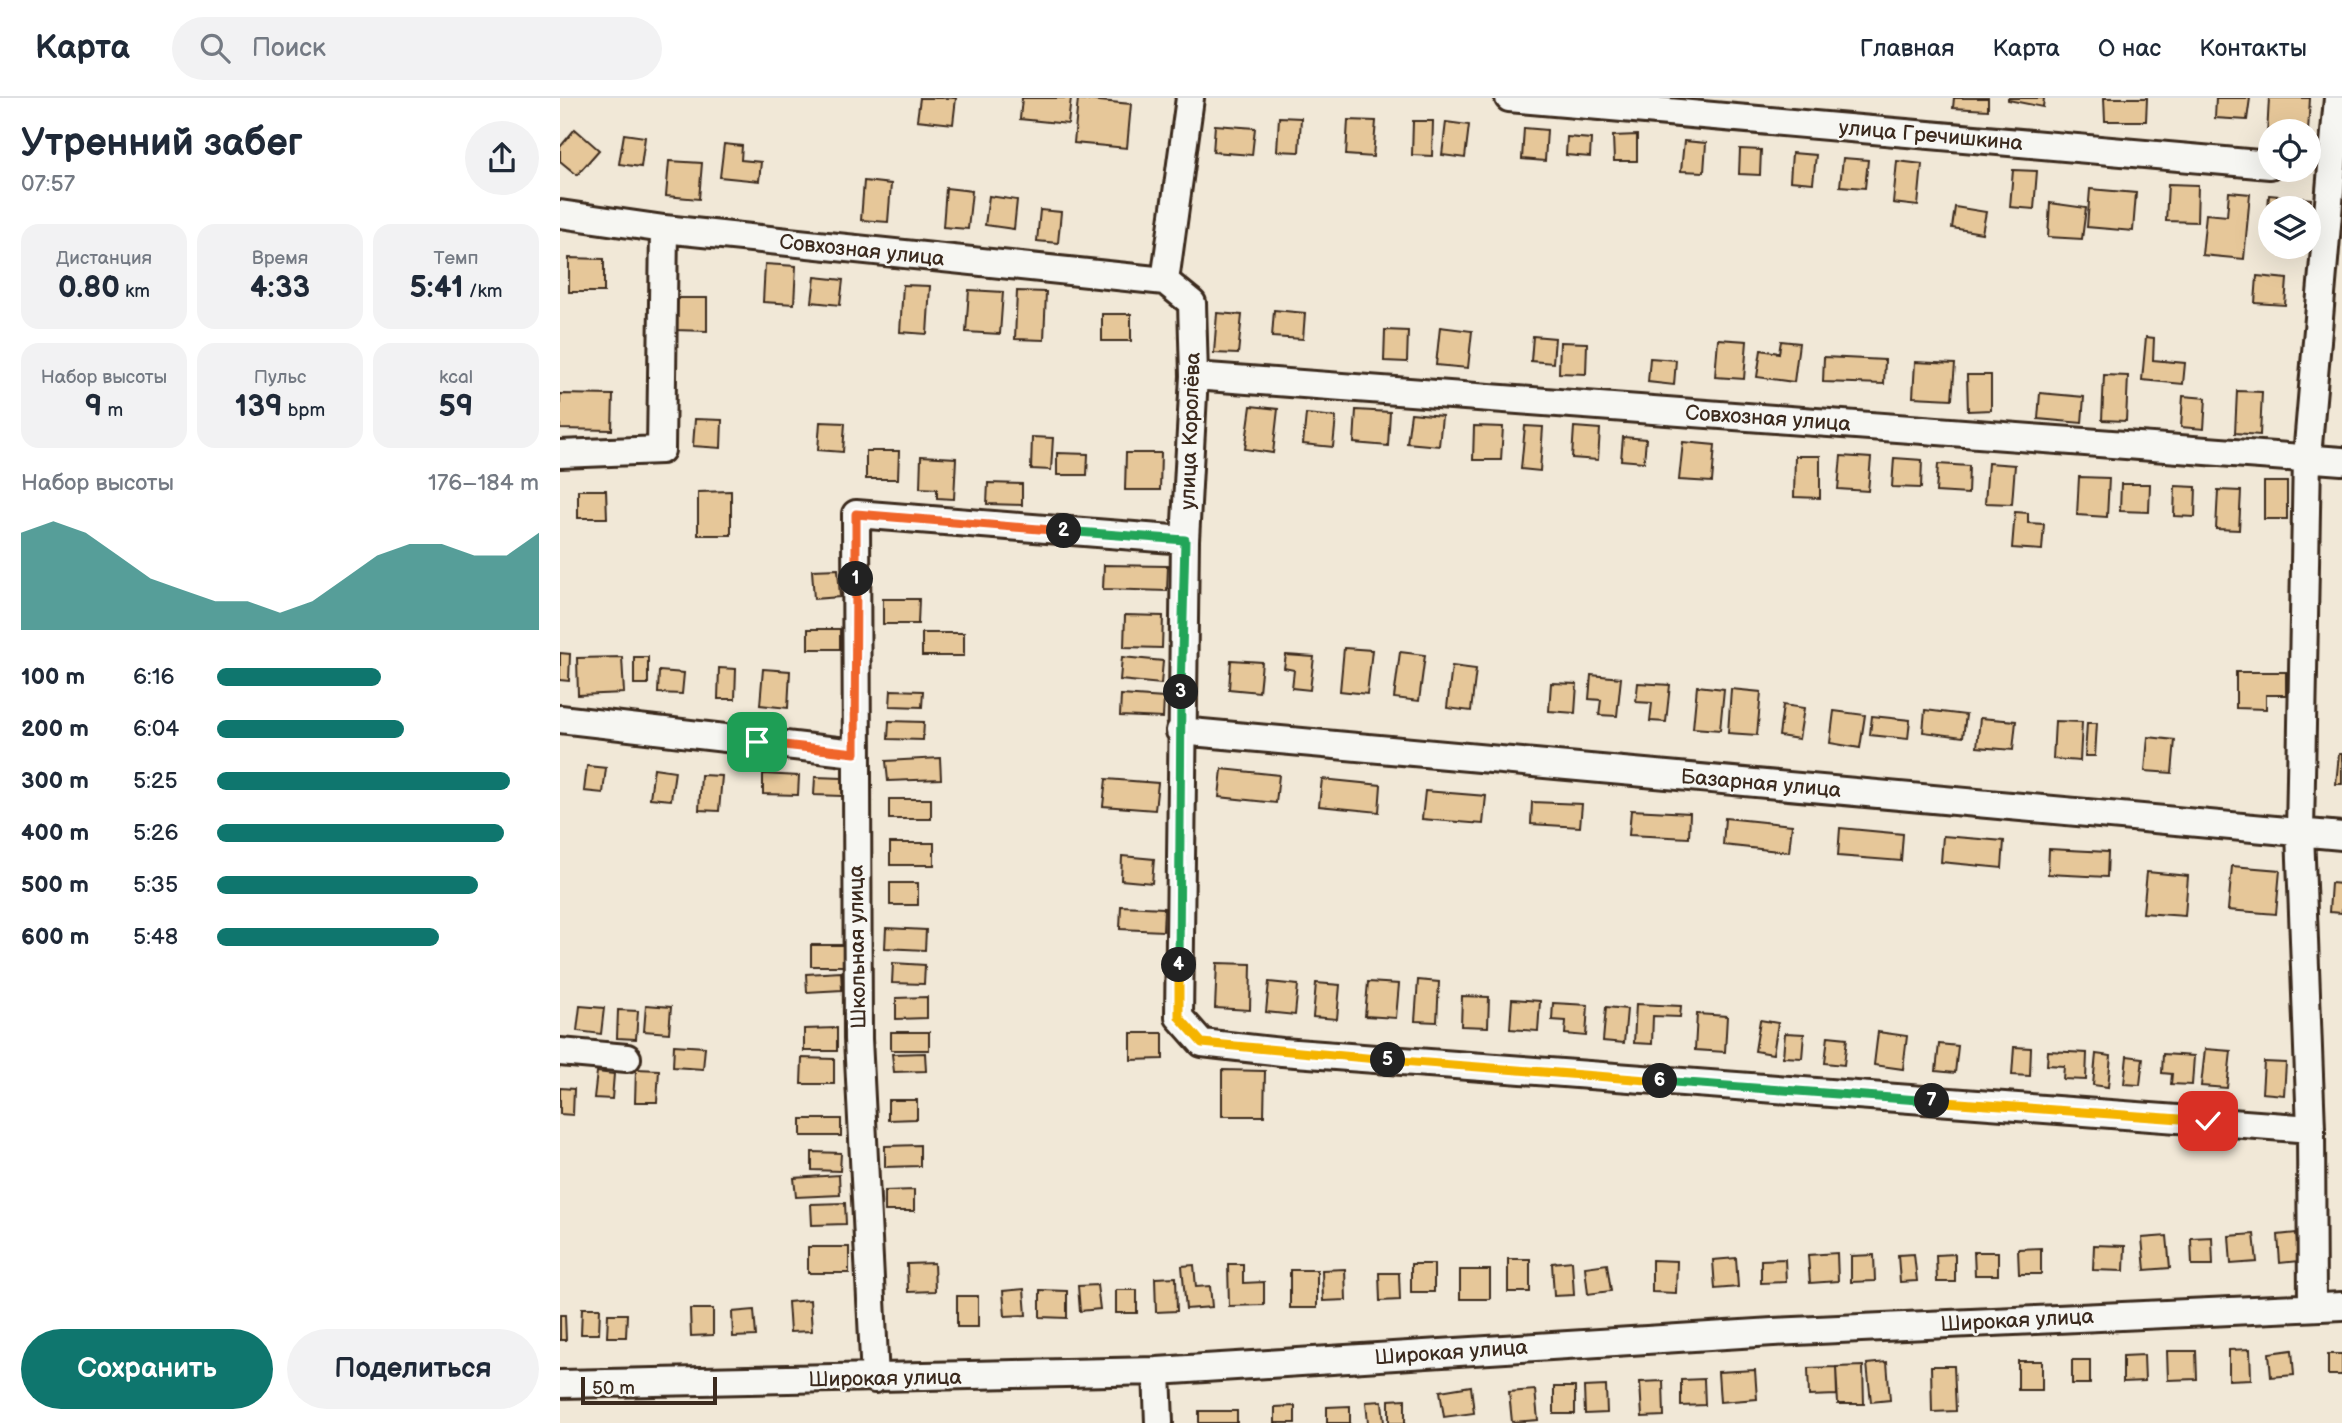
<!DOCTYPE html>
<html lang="ru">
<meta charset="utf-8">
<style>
body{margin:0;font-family:"Balsamiq Sans",sans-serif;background:#f2f2f3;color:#1f2937;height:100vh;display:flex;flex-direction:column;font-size:26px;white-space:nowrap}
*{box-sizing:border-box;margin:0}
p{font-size:23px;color:#747a83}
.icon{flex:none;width:38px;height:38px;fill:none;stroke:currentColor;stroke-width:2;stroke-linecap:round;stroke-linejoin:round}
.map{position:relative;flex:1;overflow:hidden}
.side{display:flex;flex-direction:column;background:#fff;width:560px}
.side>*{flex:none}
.buttons{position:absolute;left:1698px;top:21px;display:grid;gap:14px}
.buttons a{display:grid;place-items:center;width:63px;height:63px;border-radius:50%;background:#fff;box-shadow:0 7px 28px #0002;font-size:35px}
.scale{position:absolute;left:21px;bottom:18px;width:136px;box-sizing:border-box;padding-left:7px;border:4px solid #3b2a1e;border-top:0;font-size:19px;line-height:24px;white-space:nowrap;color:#3b2a1e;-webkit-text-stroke:5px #f6f6f2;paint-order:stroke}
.pin{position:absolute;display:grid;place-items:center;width:60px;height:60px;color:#fff;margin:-30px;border-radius:14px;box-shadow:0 4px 10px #0006}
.km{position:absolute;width:35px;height:35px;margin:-18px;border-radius:50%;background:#222;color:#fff;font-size:19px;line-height:35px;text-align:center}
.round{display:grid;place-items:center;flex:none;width:74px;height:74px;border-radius:37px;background:#f2f2f3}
.summary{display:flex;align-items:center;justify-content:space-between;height:119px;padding:0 21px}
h1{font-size:38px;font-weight:700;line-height:52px}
.stats{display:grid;grid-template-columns:repeat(3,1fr);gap:10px;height:119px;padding:7px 21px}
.stats div{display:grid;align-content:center;border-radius:18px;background:#f2f2f3;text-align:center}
.stats b{font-size:30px;font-weight:700}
.stats small{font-size:19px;font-weight:400}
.stats p{font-size:19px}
.chart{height:196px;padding:14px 21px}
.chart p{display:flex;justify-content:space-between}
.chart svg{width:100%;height:126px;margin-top:7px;fill:#0f766e;opacity:.7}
.action{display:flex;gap:14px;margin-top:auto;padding:14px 21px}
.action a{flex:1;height:80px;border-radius:42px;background:#0f766e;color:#fff;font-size:28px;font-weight:700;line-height:80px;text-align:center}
.action a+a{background:#f2f2f3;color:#1f2937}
ul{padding:0 21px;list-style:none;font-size:23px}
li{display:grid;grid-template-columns:112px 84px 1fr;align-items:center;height:52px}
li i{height:18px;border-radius:9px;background:#0f766e}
header{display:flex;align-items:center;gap:42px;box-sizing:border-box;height:98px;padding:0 35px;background:#fff;border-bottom:2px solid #e0e1e3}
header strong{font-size:33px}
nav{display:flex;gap:38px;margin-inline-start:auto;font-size:24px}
.search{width:490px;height:63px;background:#f2f2f3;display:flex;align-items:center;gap:18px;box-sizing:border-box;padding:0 24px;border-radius:38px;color:#747a83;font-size:26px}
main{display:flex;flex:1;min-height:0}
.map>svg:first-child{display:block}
.building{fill:#e6c799;stroke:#3b2a1e;stroke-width:2}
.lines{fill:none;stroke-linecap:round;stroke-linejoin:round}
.minor-casing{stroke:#3b2a1e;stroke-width:32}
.minor{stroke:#f6f6f2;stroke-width:26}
.split-1-casing{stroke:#fff;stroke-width:14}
.split-2-casing{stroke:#fff;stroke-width:14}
.split-3-casing{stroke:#fff;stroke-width:14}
.split-4-casing{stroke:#fff;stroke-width:14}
.split-5-casing{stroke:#fff;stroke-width:14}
.split-6-casing{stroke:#fff;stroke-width:14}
.split-7-casing{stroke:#fff;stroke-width:14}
.split-8-casing{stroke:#fff;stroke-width:14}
.split-1{stroke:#f0652b;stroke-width:9}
.split-2{stroke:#f0652b;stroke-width:9}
.split-3{stroke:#22a559;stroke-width:9}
.split-4{stroke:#22a559;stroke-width:9}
.split-5{stroke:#f5b400;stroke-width:9}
.split-6{stroke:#f5b400;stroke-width:9}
.split-7{stroke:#22a559;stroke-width:9}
.split-8{stroke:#f5b400;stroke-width:9}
.labels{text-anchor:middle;stroke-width:5;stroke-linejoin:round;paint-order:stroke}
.street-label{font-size:21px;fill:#3b2a1e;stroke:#f6f6f2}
</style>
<header>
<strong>Карта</strong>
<div class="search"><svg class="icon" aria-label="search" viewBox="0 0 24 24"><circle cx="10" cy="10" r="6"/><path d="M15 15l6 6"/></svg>Поиск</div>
<nav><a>Главная</a><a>Карта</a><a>О нас</a><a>Контакты</a></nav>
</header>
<main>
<section class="side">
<div class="summary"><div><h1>Утренний забег</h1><p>07:57</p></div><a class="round"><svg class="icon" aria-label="share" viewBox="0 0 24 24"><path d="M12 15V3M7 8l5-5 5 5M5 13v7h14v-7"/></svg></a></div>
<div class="stats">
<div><p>Дистанция</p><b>0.80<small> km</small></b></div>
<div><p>Время</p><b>4:33</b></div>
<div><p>Темп</p><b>5:41<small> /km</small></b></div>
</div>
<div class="stats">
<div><p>Набор высоты</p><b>9<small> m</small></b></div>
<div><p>Пульс</p><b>139<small> bpm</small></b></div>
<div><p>kcal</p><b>59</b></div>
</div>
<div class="chart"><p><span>Набор высоты</span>176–184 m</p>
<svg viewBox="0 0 160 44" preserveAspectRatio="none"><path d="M0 44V10L10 6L20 10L30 18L40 26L50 30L60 34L70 34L80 38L90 34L100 26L110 18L120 14L130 14L140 18L150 18L160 10V44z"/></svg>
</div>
<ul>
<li><b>100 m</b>6:16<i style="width:51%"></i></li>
<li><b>200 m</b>6:04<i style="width:58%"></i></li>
<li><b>300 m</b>5:25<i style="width:91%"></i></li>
<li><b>400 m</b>5:26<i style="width:89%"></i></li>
<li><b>500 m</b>5:35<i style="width:81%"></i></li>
<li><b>600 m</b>5:48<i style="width:69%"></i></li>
</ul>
<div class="action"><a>Сохранить</a><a>Поделиться</a></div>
</section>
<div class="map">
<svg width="1782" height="1325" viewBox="0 0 1782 1325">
<rect width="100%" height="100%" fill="#f1e8d7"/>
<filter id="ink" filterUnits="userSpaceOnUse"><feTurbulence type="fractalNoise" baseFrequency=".0143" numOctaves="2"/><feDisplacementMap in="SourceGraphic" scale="14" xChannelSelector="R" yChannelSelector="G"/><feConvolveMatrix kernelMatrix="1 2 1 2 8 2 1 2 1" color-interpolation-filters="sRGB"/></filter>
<g filter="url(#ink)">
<!-- building -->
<path class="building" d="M360 0H396L393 26 357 22Z
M462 0H511L508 26 460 21Z
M1394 0H1428V12L1393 10Z
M1448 0H1484L1483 9 1448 2Z
M1544 0H1587L1586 23H1545Z
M1656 0H1690L1687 22 1655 20Z
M1709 0H1750L1748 34 1710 33V38H1707Z
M518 1 571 6 567 50 514 45Z
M719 19 741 20 739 54 717 53Z
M788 22 816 23 813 59 786 57Z
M853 23H873L872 58 852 57Z
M886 24 909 27 905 60 882 57Z
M655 27 695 30 692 57 653 54Z
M964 30 987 32 985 63 962 61Z
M15 31 39 52 17 77 0 63V49Z
M64 36 85 39 81 69 59 66Z
M1077 37V63H1054L1053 38Z
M1007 39 1031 41 1030 59 1006 57Z
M1124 43 1146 45 1144 74 1121 73Z
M164 46 182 48 181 62 201 64 199 83 160 79Z
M1180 51 1201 52 1200 77 1179 76Z
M1232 55 1256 57 1253 85 1230 83Z
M1283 60 1308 62 1305 90 1280 88Z
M109 63 142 65 139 101 106 98Z
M1337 63 1362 66 1358 108 1333 105Z
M1453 72 1477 73 1474 111 1450 109Z
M304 83 331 86 328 124 301 122Z
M1608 86 1638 87 1637 124 1606 123Z
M386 90 412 93 408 131 383 129Z
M1530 91 1576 95 1573 133 1527 129Z
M1669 94 1690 96 1684 161 1642 157 1646 116 1667 118Z
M1709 97 1751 101 1748 130V110H1710V134L1706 133Z
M429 98 457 102 454 131 425 127Z
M1490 105 1526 110 1522 141 1488 139Z
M1395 109 1426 114 1422 135 1392 130Z
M480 112 501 114 498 145 477 143Z
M9 160 44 161V194H9Z
M205 166 236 168 234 206 203 204Z
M1697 178 1727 181 1725 207 1695 205Z
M255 179 283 182 280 207 252 204Z
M343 187 370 188 367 236 340 234Z
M409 192 443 194 440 236 406 234Z
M457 193 486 194 484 242 455 241Z
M114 200H147V233L114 232Z
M714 212 745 215 743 241 712 239Z
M657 215 682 217 678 256 654 255Z
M542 216H571V243H542Z
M880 229 912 233 908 270 876 267Z
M825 232 848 233 847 264 824 263Z
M973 238 995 240 993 265 971 263Z
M1586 239 1594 240 1593 262 1625 265 1623 286 1582 282Z
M1158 241 1187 243 1184 281 1155 279Z
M1221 243 1239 245 1234 284 1197 279 1201 252 1219 255Z
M1000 244 1027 245 1026 276 999 275Z
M1264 259 1325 262 1324 286 1263 284Z
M1090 260 1116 262 1114 287 1088 284Z
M1355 264 1395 266 1392 301 1353 299Z
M1407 277H1431V312L1408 313Z
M1544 277 1568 278 1566 323 1542 322Z
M1677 293 1702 294 1700 337 1675 335Z
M1480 295 1524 299 1522 325 1478 321Z
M0 296 53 297 52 332 0 331Z
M1623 298 1646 300 1644 331 1621 329Z
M691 308 718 311 713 355 685 351Z
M796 312 830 314 828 348 794 345Z
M851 315 882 318 879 348 847 345Z
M746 316 776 319 773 349 743 346Z
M135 321 162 322 161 350 133 348Z
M260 324 285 325 283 354 258 352Z
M914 328 943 329 941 362H913Z
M965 328 983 329 980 373 961 371Z
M1014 329 1040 331 1038 362 1012 360Z
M472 339 493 340 491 372 471 371Z
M1063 339 1086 341 1084 364 1061 362Z
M1123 344 1155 347 1152 384 1119 382Z
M306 353H339L338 381H306Z
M497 355 528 356 527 377H497Z
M566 355H601L600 392H565Z
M361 358 396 360 394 401 377 400V391L360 390Z
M1235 358H1260V400L1234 399Z
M1281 358 1311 360 1308 393 1278 391Z
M1334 360 1362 362 1361 390 1332 389Z
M1428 365 1455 367 1452 406 1425 405Z
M1378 366 1409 368 1408 396 1376 394Z
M1519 379 1549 380 1547 419 1517 417Z
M1704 384H1727V421H1704Z
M428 385 462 386V407L427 406Z
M1561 386H1590L1589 414 1560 413Z
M1615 388 1636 389 1635 419 1614 418Z
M18 392H46L47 420H18Z
M1658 392 1681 393 1679 432 1656 431Z
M171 393V437H138V394Z
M1455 414 1468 415V425L1484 426 1482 452 1452 450Z
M544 467 608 468 607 493 543 491Z
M278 471 280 499 254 501 252 472Z
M323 501H359L358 526H323Z
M565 517 603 518 602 550 564 549Z
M248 531H280V551H248Z
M362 535H404V558H362Z
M784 550 812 552 807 596 780 593Z
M840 554 865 557 859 603 834 600Z
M0 555 10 556 9 583 0 582Z
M726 557 754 559 750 592 732 590 734 572 724 570Z
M62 559 64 595 18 597 17 560Z
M74 559H88V586H74Z
M562 559 603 563 601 586 560 582Z
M671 562 702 564 699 594 669 591Z
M892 568 916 571 911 613 887 610Z
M159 570 176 571 175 601H158Z
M203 571 230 573 228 610 200 607Z
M99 573 124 575 122 596 98 595Z
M1676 574H1726V597H1706V611L1676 610Z
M1031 577 1061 580 1057 618 1039 617 1041 602 1029 601Z
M991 585 1017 586 1015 615 989 613Z
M1078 585 1110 587 1106 624 1090 623 1092 605 1076 604Z
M1137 588 1164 591 1160 632 1133 630Z
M1171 591 1201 594 1197 637 1168 635Z
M331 592 363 593 362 609 330 608Z
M561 597 604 600 603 620 560 618Z
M1223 607 1244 610 1239 641 1219 638Z
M1365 612 1406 617 1403 639 1363 634Z
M1274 613 1305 617 1300 650 1270 645Z
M1312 618 1350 622 1348 641 1310 637Z
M1420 620 1456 623 1453 652 1417 649Z
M329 623 364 624 363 642 328 641Z
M1495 623 1522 624 1520 663 1493 661Z
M1527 625H1537L1535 658H1525Z
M1588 639 1615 642 1612 675 1585 673Z
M1779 656H1782V686H1776Z
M380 660 381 681 328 683 326 663Z
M27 668 46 670 43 695 24 693Z
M94 670 115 673 111 702 90 700Z
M662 671 719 677 716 705 659 699Z
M203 676 239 678 238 697 203 696Z
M141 677 162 678 159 713 139 712Z
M255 679 283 680 282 698 254 697Z
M546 681 598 685 595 712 543 708Z
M762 681 821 687 819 714 759 708Z
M865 693 926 698 923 726 862 721Z
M329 701H371V721H329Z
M972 704 1022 706 1020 729 971 726Z
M1071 712 1130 715 1129 740 1069 737Z
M1165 720 1232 727 1229 754 1163 747Z
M1280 730 1343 736 1341 763 1278 758Z
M1383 738 1444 743 1442 770 1381 764Z
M330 745H374V767H330Z
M1489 751 1548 754 1547 779 1488 776Z
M562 758 594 761 592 785 561 782Z
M1672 768 1720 772 1716 816 1668 812Z
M1587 774 1628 778 1625 818 1583 815Z
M330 785H358V807H330Z
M1771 785 1782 786V815L1769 814Z
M561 808 604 810 603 833 560 831Z
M326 830 366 832 365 852 325 850Z
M251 847H285V868H251Z
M333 865 365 867 364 886 332 885Z
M657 865 691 866 690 912 655 910Z
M281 874 282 892 247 894 246 876Z
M858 882 879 884 877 924 855 923Z
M709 884 738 887 735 917 706 914Z
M808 884 839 886 836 920 805 918Z
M756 885 780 887 777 921 753 919Z
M902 898 929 899 928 929 901 928Z
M367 899V920L336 921V900Z
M952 901 980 903 978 933 950 931Z
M993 905 1028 907 1026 938 1005 936 1006 923 992 922Z
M1076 906 1121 908 1120 919 1093 918 1092 946 1074 945Z
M86 907 111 909 109 935 84 933Z
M20 908 44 910 41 936 17 933Z
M1046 909 1067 911 1064 945 1043 943Z
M58 912 78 913 76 941 57 940Z
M1137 916 1167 918 1165 954 1135 952Z
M1200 922 1218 925 1213 956 1195 953Z
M277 930V953H244V931Z
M331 934H369V952H331Z
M1318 934 1347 938 1343 971 1314 967Z
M571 935H603V961L571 962Z
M1225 935 1244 936 1242 960 1223 959Z
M1268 938 1287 940 1284 967 1265 965Z
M1379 946 1398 948 1395 975 1376 973Z
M114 947 145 949 143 971 113 969Z
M1454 949 1471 950 1470 978 1452 977Z
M1645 951 1671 953 1667 990 1641 988Z
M1488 953 1527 955 1526 982 1503 981 1504 968 1487 967Z
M365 955 366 973 334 974 332 956Z
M1536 956 1551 958 1548 989 1533 987Z
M1603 956 1634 958 1632 987 1611 986 1612 976 1602 975Z
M1567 958 1583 960 1580 987 1564 986Z
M242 960 274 961V986H241Z
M1704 964 1726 965 1724 997 1702 995Z
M76 971 99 972 97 1004H75Z
M662 972 705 973 704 1018H662Z
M37 974 54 976 52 1001 34 1000Z
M0 990 14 991 13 1017 0 1016Z
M328 1002H357V1021L328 1022Z
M241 1021H281V1038H241Z
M360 1047V1068L325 1069V1048Z
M252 1054 281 1055 280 1073 252 1072Z
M279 1077 280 1097 236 1099 234 1080Z
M354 1092V1113H325V1093Z
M285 1105 286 1126 252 1127 251 1106Z
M1736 1135 1739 1163 1720 1165 1718 1137Z
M1694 1136 1697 1164 1671 1166 1669 1138Z
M1607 1138 1610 1170 1585 1172 1582 1140Z
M1652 1139 1653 1167H1632L1631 1140Z
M1534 1147 1565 1148 1564 1173 1533 1172Z
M248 1149H289V1175H248Z
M1481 1150V1176H1459L1458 1151Z
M1414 1154H1438V1177H1415Z
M1277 1155 1278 1183 1250 1185 1248 1157Z
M1354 1156 1357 1183 1340 1184 1338 1157Z
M1395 1156V1184H1377L1376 1157Z
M1314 1157 1315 1183 1291 1184V1158Z
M1176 1160 1178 1189 1155 1191 1153 1162Z
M948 1161H970V1194H948Z
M1225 1161 1226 1184 1201 1185V1162Z
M1092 1162 1117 1163 1116 1195 1092 1194Z
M1012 1163 1014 1197 994 1198 992 1165Z
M374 1165 375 1193 348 1194 347 1166Z
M668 1166H683V1185L704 1184V1207L669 1208Z
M851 1166H874V1194H851Z
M1047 1166 1051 1193 1028 1196 1025 1169Z
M634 1167 636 1189 650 1188 652 1209 626 1211 622 1168Z
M785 1171 786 1202 763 1203 762 1172Z
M730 1172H757V1210H730Z
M900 1172H930V1201H900Z
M819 1175H839L840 1202 820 1203Z
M616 1179 617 1213 596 1214 595 1180Z
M537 1187 540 1211 520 1213 518 1188Z
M464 1191 466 1217 445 1218 443 1193Z
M480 1192 507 1193V1220L480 1219Z
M556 1192H577V1215H556Z
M397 1198H418V1229H397Z
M250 1202 252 1233 230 1234 228 1204Z
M22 1210H40L39 1236H21Z
M130 1211H153V1237L131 1238Z
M194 1212 196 1238 173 1239 172 1214Z
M48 1216H67L66 1239H47Z
M0 1217H5L6 1242H0Z
M1690 1251 1691 1281 1669 1282V1252Z
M1732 1252 1734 1277 1711 1279 1709 1255Z
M1607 1253H1636L1637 1281 1608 1282Z
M1768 1256H1782V1277H1768Z
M1584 1257 1585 1283 1563 1284V1258Z
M1512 1262H1530V1286H1512Z
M1458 1263H1482V1292H1458Z
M1327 1264 1330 1302 1311 1304 1307 1266Z
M1303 1268 1304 1306H1278L1276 1269Z
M1371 1268H1394L1396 1313 1372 1314Z
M1276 1269 1277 1297 1249 1298 1248 1270Z
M1195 1272 1197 1301 1160 1304 1158 1274Z
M1144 1281 1145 1307 1121 1308V1282Z
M1103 1283 1104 1318 1082 1319 1080 1284Z
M911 1288 914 1315 884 1319 880 1293Z
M1046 1288 1047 1315 1025 1316 1024 1289Z
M994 1289H1015V1316H994Z
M975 1292 978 1322 952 1324 949 1294Z
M845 1301V1325H829V1302Z
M822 1303 824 1325H808L806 1304Z
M735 1308V1325H715V1309Z
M790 1308V1325H767V1309Z
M639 1313H677V1325H639Z"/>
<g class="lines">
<defs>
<path id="minor" d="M630 0 605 183 632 205 634 278 625 442 619 919 642 945 722 954 1751 1031
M949 0 1710 67
M0 116 104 131 605 183
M634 278 1782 363
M0 356 101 352 104 131
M0 621 295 655
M620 633 1782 738
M0 954 67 960
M1752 1207 1751 1031 1740 734 1747 359 1778 0
M597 1273 599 1325
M315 1281 298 941 296 416 625 442
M0 1286 597 1273 1213 1234 1782 1208"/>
</defs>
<!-- minor casing -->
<use href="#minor" class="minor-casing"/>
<!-- minor -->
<use href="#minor" class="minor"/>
</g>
</g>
<g class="lines" filter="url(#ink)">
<defs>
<path id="split-1" d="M197 644 295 655 296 481"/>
<path id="split-2" d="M296 481V416L504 433"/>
<path id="split-3" d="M504 433 625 442 621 594"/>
<path id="split-4" d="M619 867 621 594"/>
<path id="split-5" d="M619 867V919L642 945 828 962"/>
<path id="split-6" d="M828 962 1100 983"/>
<path id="split-7" d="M1100 983 1372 1003"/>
<path id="split-8" d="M1372 1003 1648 1023"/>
</defs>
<!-- split-1 casing -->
<use href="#split-1" class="split-1-casing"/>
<!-- split-2 casing -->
<use href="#split-2" class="split-2-casing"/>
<!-- split-3 casing -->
<use href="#split-3" class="split-3-casing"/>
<!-- split-4 casing -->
<use href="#split-4" class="split-4-casing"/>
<!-- split-5 casing -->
<use href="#split-5" class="split-5-casing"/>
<!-- split-6 casing -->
<use href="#split-6" class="split-6-casing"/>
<!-- split-7 casing -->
<use href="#split-7" class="split-7-casing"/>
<!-- split-8 casing -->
<use href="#split-8" class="split-8-casing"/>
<!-- split-1 -->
<use href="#split-1" class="split-1"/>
<!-- split-2 -->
<use href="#split-2" class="split-2"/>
<!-- split-3 -->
<use href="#split-3" class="split-3"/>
<!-- split-4 -->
<use href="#split-4" class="split-4"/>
<!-- split-5 -->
<use href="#split-5" class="split-5"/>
<!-- split-6 -->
<use href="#split-6" class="split-6"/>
<!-- split-7 -->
<use href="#split-7" class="split-7"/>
<!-- split-8 -->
<use href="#split-8" class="split-8"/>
</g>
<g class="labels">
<!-- street labels -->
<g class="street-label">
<text transform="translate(1371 37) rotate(5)" y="7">улица Гречишкина</text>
<text transform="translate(302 152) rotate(6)" y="7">Совхозная улица</text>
<text transform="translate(1208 320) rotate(4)" y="7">Совхозная улица</text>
<text transform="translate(630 333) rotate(-88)" y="7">улица Королёва</text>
<text transform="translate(1201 685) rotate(5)" y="7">Базарная улица</text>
<text transform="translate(297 849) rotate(-91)" y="7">Школьная улица</text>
<text transform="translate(1457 1222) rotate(-3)" y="7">Широкая улица</text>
<text transform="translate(891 1254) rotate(-4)" y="7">Широкая улица</text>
<text transform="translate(325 1280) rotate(-1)" y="7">Широкая улица</text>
</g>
</g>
</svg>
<div class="buttons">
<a><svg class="icon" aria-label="locate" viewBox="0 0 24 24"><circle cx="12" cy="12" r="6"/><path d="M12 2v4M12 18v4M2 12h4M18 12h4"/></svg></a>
<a><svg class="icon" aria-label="layers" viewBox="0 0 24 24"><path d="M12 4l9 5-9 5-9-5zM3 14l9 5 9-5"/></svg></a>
</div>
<div class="scale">50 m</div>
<div class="pin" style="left:197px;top:644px;background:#1e9e55"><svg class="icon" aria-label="arrive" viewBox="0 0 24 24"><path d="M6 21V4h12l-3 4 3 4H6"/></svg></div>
<div class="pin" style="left:1648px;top:1023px;background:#d93025"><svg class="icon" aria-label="check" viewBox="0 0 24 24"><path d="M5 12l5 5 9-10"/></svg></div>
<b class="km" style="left:296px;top:481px">1</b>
<b class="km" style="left:504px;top:433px">2</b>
<b class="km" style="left:621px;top:594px">3</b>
<b class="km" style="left:619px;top:867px">4</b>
<b class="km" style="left:828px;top:962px">5</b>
<b class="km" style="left:1100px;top:983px">6</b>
<b class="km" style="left:1372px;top:1003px">7</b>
</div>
</main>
